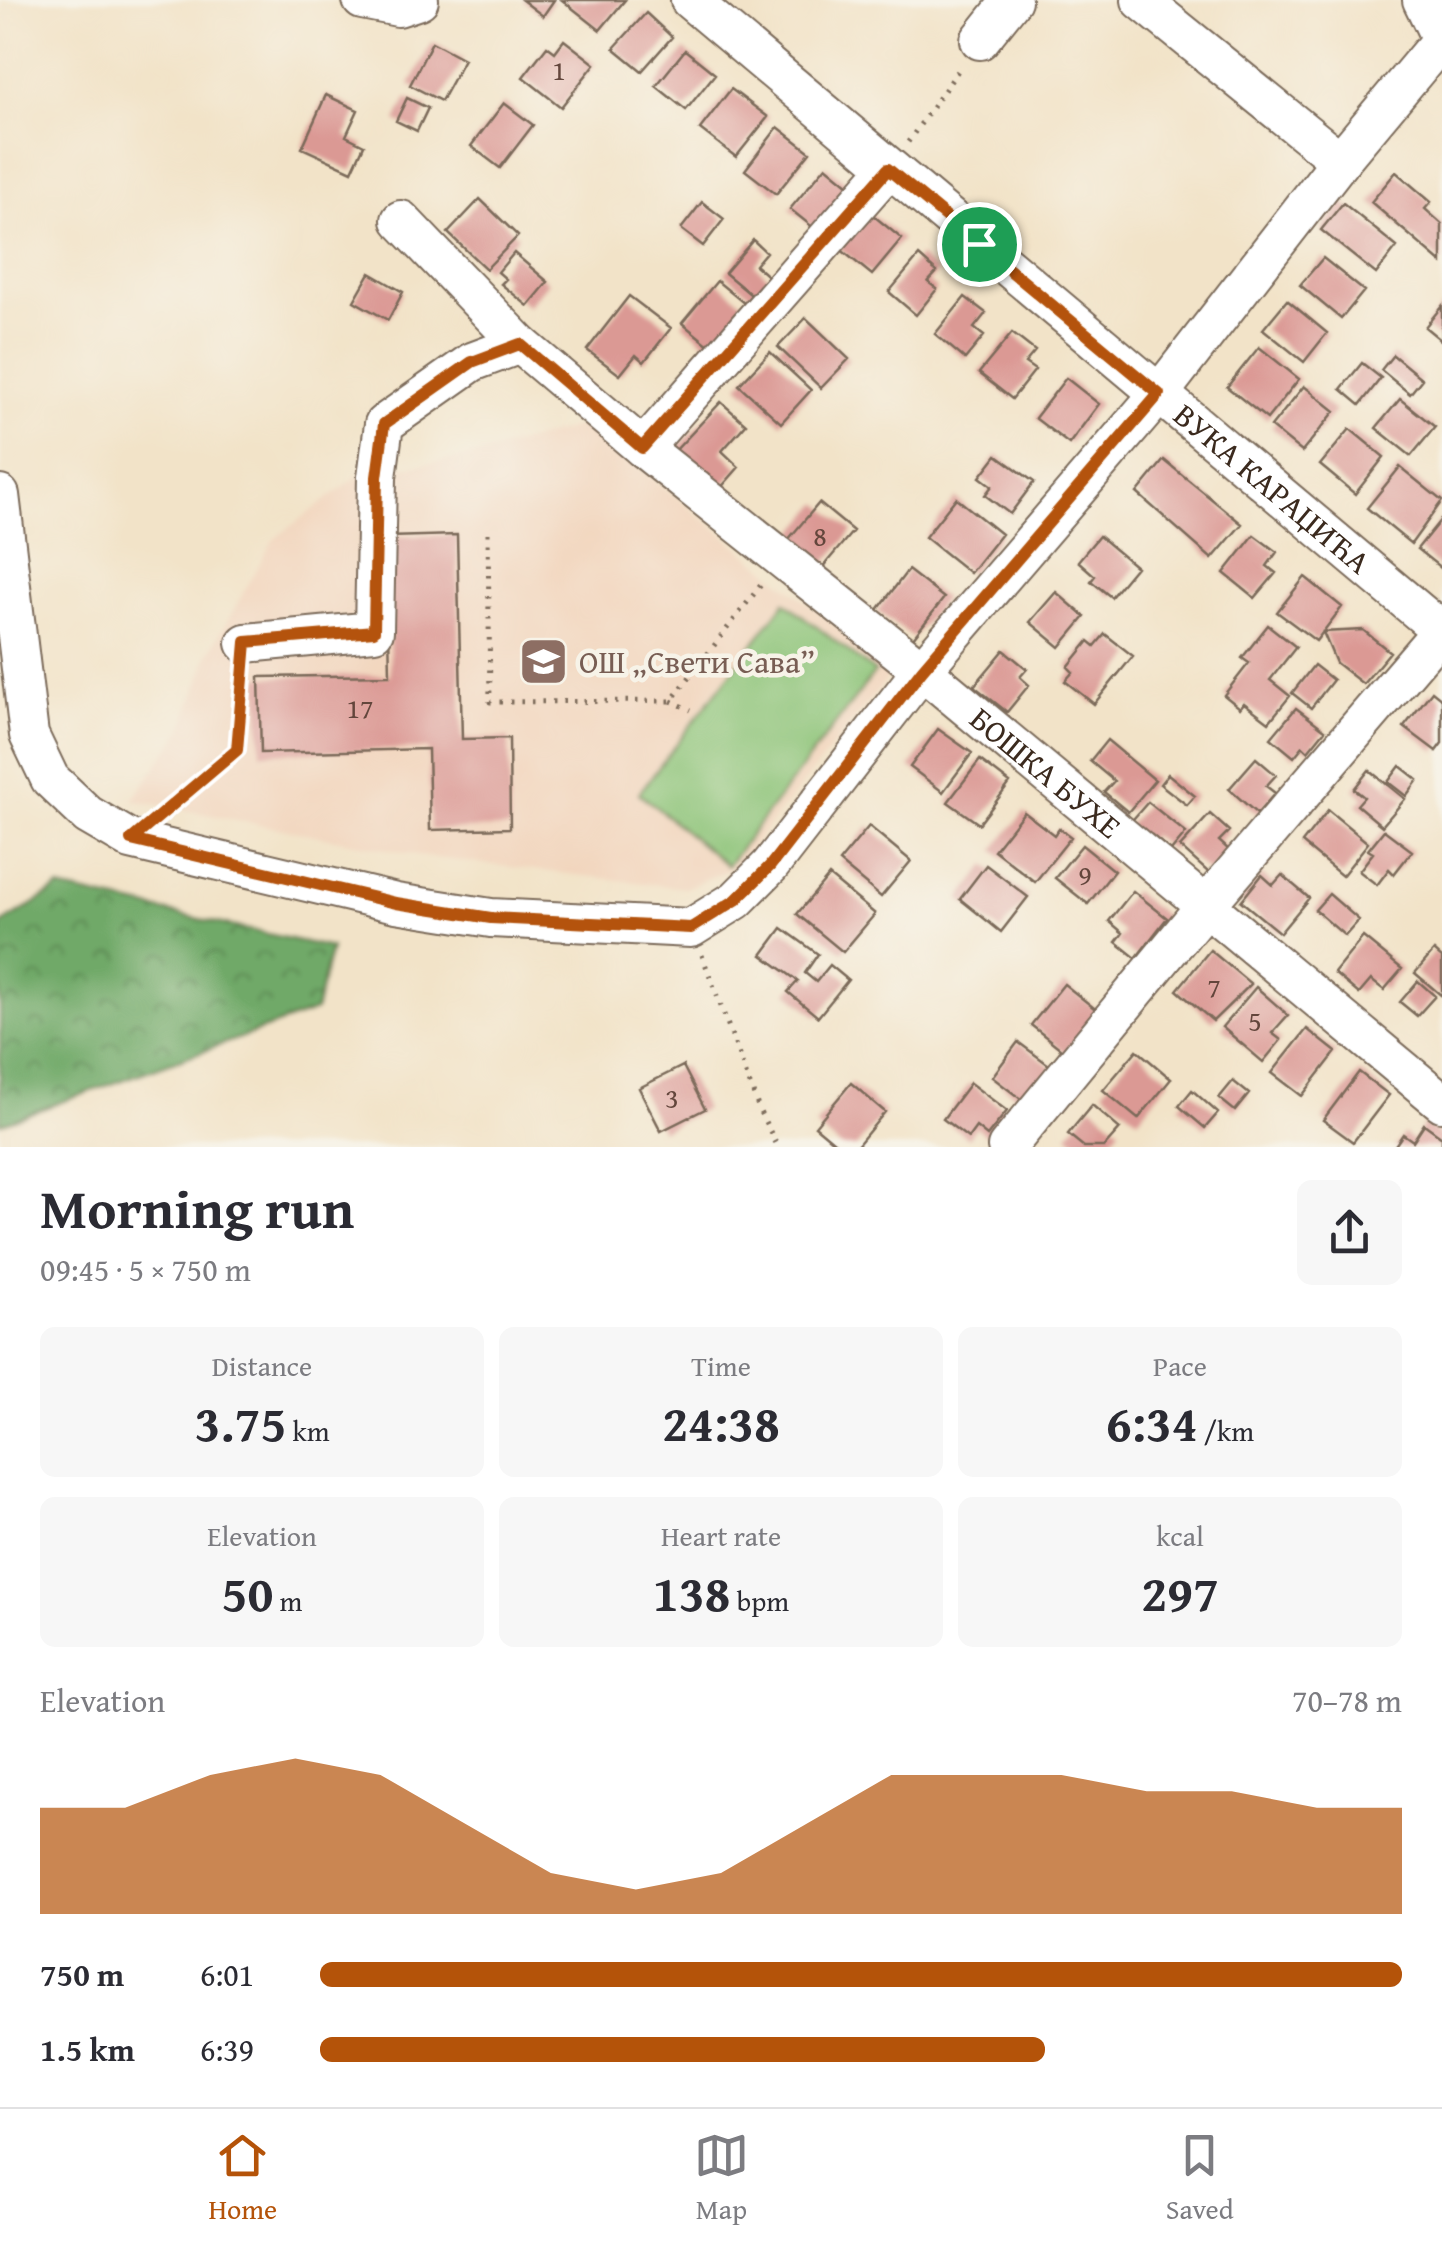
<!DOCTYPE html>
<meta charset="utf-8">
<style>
body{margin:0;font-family:"Gentium Book Plus",serif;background:#f7f7f7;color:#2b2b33;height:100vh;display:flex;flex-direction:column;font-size:38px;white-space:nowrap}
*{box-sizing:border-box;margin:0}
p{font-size:32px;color:#7c7c81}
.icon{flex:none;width:55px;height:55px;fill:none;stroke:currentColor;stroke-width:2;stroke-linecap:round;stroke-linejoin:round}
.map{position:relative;height:1147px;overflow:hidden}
.drawer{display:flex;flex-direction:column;background:#fff;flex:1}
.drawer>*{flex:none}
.pin{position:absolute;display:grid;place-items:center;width:85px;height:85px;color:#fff;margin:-42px;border:5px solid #fff;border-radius:50%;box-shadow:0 2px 10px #0007}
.round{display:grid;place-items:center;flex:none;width:105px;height:105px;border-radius:15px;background:#f7f7f7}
.headline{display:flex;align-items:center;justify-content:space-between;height:170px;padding:0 40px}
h1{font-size:55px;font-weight:600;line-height:75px}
.figures{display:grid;grid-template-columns:repeat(3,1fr);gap:15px;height:170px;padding:10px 40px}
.figures div{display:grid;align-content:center;border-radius:15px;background:#f7f7f7;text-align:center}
.figures b{font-size:50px;font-weight:600}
.figures small{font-size:28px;font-weight:400}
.figures p{font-size:28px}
.chart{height:280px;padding:20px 40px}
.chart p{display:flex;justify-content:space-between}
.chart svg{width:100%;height:180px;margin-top:10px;fill:#b45309;opacity:.7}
ul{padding:0 40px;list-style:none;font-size:32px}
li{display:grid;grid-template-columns:160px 120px 1fr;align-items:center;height:75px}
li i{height:25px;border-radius:12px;background:#b45309}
.menu{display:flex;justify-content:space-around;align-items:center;height:140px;border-top:2px solid #e1e1e2;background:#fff;font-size:28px;color:#7c7c81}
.menu a{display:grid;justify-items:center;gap:5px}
.menu .current{color:#b45309}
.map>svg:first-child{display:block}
.built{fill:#f2d5bd}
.green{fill:#8bc377;stroke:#63764a;stroke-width:2.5}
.forest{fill:url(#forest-crowns);stroke:#566a43;stroke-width:2.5}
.building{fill:#db9994}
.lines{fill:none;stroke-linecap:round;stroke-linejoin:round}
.minor-casing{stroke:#7b6b5a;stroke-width:42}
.path{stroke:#7b6b5a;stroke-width:5;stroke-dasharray:2.5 8;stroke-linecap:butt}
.minor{stroke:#fff;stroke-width:38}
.route-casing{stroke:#fff;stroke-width:20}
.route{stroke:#b45309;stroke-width:12}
.labels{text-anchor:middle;stroke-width:9;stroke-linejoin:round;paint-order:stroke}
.number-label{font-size:28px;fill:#63463c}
.street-label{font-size:32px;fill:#3b2a1e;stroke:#f7f3e8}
.education-label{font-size:32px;fill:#785e54;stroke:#f7f3e8;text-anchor:start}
</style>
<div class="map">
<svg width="1442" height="1147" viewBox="0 0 1442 1147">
<defs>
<pattern id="forest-crowns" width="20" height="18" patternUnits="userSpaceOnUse" patternTransform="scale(2.5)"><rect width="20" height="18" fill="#70a968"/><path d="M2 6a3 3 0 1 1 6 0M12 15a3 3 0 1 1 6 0" fill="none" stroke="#5d8a55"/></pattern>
</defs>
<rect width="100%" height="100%" fill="#f7f3e8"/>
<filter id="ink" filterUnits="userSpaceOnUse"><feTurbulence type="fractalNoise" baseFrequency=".01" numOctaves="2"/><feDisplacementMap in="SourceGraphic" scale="20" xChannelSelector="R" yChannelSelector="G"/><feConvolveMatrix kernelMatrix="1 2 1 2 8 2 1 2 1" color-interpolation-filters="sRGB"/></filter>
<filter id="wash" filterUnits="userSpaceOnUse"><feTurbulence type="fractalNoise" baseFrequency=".0048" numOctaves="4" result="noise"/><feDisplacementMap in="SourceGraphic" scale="40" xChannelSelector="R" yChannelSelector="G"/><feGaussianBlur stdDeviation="2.25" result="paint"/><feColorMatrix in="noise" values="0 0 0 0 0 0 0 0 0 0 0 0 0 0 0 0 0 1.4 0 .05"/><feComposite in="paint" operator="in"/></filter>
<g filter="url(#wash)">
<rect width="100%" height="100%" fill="#f2e3c8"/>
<!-- built -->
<path class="built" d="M586 424 893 672 735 867 685 888 428 857 133 800 182 730 209 653 274 539 361 474 479 455Z"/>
<!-- green -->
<path class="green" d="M785 602 875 672 727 866 639 793Z"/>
<!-- forest -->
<path class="forest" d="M59 888 331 948 315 1011 0 1124V925Z"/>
<g id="blocks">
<!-- building -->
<path class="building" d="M522 0H554L543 16Z
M562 0H625L600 30Z
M646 13 672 37 642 71 614 48Z
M564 40 595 64 561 107 523 77 547 46 555 52Z
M432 42 464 59 441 101 410 85Z
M685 50 715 74 686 110 656 86Z
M731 89 768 117 736 157 700 129Z
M326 95 358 110 346 136 364 145 352 171 302 148Z
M407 98 428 108 417 131 396 121Z
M504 103 533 125 500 168 471 146Z
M778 127 810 152 776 194 745 170Z
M826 166 855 190 820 233 790 209Z
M1396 172 1431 202 1425 209 1442 224V263L1371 202Z
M480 199 518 236 486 269 448 233Z
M702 202 724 219 703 246 681 229Z
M1343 203 1397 247 1376 274 1321 230Z
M869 212 902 239 872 275 839 248Z
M753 240 766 252 755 265 772 280 756 299 725 273Z
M514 253 548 282 528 306 501 284 506 279 498 272Z
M919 256 937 272 928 282 937 289 916 315 889 292Z
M1323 258 1364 291 1341 319 1300 285Z
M370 273 403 292 388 320 354 301Z
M717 281 756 313 721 355 682 323Z
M629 296 671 328 644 362 636 355 620 375 587 350Z
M965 297 986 313 974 328 984 336 965 359 935 334Z
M1287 300 1327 333 1304 362 1263 329Z
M1442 306V341L1425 327Z
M806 318 849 359 821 388 778 347Z
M1012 333 1035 351 1025 363 1035 370 1012 399 979 373Z
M1259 347 1299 379 1267 419 1227 387Z
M770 352 811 390 781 423 739 385Z
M1393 355 1422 379 1410 394 1381 370Z
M1362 363 1381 378 1360 405 1341 389Z
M1066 378 1099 404 1069 444 1035 418Z
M1304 386 1335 411 1302 452 1271 427Z
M1400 399 1435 427 1411 456 1376 428Z
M721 402 746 424 722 451 739 467 718 491 675 451Z
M1350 429 1384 457 1355 494 1320 465Z
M997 455 1034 482 1010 514 985 495 992 486 980 477Z
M1164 460 1242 524 1212 559 1137 493Z
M1400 467 1442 501 1411 544 1367 508Z
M956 498 1001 534 970 573 925 537Z
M819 503 853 531 821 569 787 541Z
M1442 518V569L1417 549Z
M457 535 462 739 509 738 510 828 430 830 428 749 261 753 259 677 390 675 387 537Z
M1254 535 1277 552 1267 566 1276 573 1255 598 1224 573Z
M1099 536 1136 567 1111 597 1091 581 1095 576 1078 561Z
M908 570 944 598 913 638 877 611Z
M1305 577 1342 607 1316 641 1277 612Z
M1056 592 1085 617 1060 647 1030 622Z
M1268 625 1296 647 1270 680 1290 696 1269 722 1244 703 1240 708 1224 695 1249 663 1242 658Z
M1363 630 1390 652 1363 684 1336 663 1323 632Z
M1105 634 1133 656 1094 704 1065 681 1073 672 1068 667 1089 641 1095 646Z
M1004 650 1027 669 1020 677 1029 685 1007 712 974 686Z
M1314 665 1333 680 1311 708 1292 693Z
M1432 691 1442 699V743L1436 751 1404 727Z
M1296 708 1325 730 1308 751 1303 746 1294 757 1271 738Z
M938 729 972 753 943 792 910 767Z
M1107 740 1155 780 1128 812 1104 792 1114 781 1090 761Z
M1256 758 1276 775 1266 786 1275 793 1257 814 1229 789Z
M980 760 1010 783 979 824 948 802Z
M1400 766 1418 780 1406 796 1388 782Z
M1369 770 1405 799 1382 826 1357 805 1364 797 1354 789Z
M1168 774 1195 796 1187 805 1160 784Z
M1148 802 1186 833 1171 851 1152 835 1146 842 1127 826Z
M1328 810 1368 843 1342 876 1302 843Z
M1024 812 1054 835 1059 828 1071 837 1035 882 994 850Z
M1210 814 1229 831 1219 841 1229 850 1209 873 1180 847Z
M869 826 911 861 881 897 839 862Z
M1384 830 1412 851 1394 874 1389 869 1377 885 1359 871 1373 853 1368 850Z
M1082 845 1114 871 1088 904 1055 878Z
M986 865 1028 897 1001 932 960 899Z
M1262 875 1273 885 1282 875 1309 898 1280 933 1241 901Z
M829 876 875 914 843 952 797 914Z
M1133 891 1167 918 1136 958 1116 942 1123 933 1109 921Z
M1329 894 1359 920 1345 936 1315 910Z
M782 928 818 954 805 973 816 982 830 965 848 980 818 1017 788 992 798 981 762 955Z
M1363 937 1402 969 1384 990 1371 980 1359 994 1334 973Z
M1210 950 1251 984 1213 1021 1177 990Z
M1434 951 1442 958V996L1415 973Z
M1418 981 1435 996 1417 1016 1400 1002Z
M1064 984 1099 1012 1066 1053 1031 1025Z
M1256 987 1288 1015 1272 1033 1281 1040 1263 1062 1222 1027Z
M1307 1029 1336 1052 1302 1096 1272 1073Z
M1018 1042 1053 1068 1026 1103 992 1077Z
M1137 1050 1171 1079 1138 1119 1103 1090Z
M683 1066 705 1109 661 1131 639 1088Z
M1359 1072 1389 1095 1353 1142 1323 1120Z
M1233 1081 1249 1094 1235 1111 1219 1098Z
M851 1083 885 1112 856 1147H840L815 1126Z
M970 1083 1007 1111 987 1136 976 1127 968 1138 943 1119Z
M1192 1090 1218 1113 1205 1128 1179 1106Z
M1092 1105 1120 1129 1104 1147H1084L1068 1134Z
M1424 1124 1442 1137V1147H1394L1403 1134 1413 1141Z"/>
</g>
</g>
<g filter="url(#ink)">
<use href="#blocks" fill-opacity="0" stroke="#7b6b5a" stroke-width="2.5"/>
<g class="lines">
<defs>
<g id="minor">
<path d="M362 0 398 7 419 0"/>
<path id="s1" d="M690 0 1442 631"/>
<path d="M1141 0 1340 161"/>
<path d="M1422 0 1442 41"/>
<path d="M980 40 1012 0"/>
<path id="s2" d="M401 220 520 344 643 448 922 670 1442 1102"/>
<path d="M643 448 888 169"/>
<path d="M0 495 29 735 50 779 88 815 131 840 396 903 491 918 691 928 736 900 770 866 922 670 1159 394 1340 161 1442 39"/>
<path d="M246 643 374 631 377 477 384 424 472 362 520 344"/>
<path d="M1007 1147 1206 905 1442 630"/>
</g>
</defs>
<!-- minor casing -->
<use href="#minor" class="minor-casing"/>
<!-- path -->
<path class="path" d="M908 142 962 65
M488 533 490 702 671 701 764 581
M671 701 691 710
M160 816 237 750 244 672
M702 955 760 1112 778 1147"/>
<!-- minor -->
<use href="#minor" class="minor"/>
</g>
</g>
<g class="lines" filter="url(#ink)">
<defs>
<path id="route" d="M888 169 1159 394 922 670 770 866 736 900 691 928 491 918 396 903 131 840 237 750 246 642 374 631 377 477 384 424 472 362 520 344 642 448Z"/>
</defs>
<!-- route casing -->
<use href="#route" class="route-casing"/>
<!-- route -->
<use href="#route" class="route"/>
</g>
<!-- icons -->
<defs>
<symbol id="school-square" viewBox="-11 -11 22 22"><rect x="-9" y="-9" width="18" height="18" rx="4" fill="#8d6e63" stroke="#f7f3e8"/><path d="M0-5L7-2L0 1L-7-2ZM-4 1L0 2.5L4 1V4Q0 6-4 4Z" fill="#fff"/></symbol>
</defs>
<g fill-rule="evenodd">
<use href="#school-square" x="516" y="634" width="55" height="55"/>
</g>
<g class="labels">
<!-- number labels -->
<g class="number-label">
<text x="559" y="80">1</text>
<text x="820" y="546">8</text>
<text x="360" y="718">17</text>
<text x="1085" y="885">9</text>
<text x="1214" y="997">7</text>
<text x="1255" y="1031">5</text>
<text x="672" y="1108">3</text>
</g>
<!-- street labels -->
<g class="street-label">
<text dy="11" stroke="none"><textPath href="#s1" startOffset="760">ВУКА КАРАЏИЋА</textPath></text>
<text dy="11" stroke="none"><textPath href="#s2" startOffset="850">БОШКА БУХЕ</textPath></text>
</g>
<!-- education labels -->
<g class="education-label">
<text x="579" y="673">ОШ „Свети Сава”</text>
</g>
</g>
</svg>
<div class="pin" style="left:979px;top:244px;background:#1e9e55"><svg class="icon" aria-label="arrive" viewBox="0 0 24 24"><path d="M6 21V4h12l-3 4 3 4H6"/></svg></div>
</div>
<section class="drawer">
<div class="headline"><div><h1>Morning run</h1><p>09:45 · 5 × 750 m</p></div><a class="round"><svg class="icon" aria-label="share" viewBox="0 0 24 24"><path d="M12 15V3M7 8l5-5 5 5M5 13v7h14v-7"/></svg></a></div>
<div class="figures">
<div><p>Distance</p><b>3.75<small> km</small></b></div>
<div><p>Time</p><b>24:38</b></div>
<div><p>Pace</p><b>6:34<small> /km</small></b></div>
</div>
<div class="figures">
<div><p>Elevation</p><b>50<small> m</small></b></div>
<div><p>Heart rate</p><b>138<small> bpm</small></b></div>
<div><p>kcal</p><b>297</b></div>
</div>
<div class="chart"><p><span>Elevation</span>70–78 m</p>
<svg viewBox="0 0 160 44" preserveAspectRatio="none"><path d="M0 44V18L10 18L20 10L30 6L40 10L50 22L60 34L70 38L80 34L90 22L100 10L110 10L120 10L130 14L140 14L150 18L160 18V44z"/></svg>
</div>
<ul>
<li><b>750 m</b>6:01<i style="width:100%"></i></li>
<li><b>1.5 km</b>6:39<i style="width:67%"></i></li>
</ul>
</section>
<nav class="menu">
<a class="current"><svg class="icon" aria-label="home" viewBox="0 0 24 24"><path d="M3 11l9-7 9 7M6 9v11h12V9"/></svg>Home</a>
<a><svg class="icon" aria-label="map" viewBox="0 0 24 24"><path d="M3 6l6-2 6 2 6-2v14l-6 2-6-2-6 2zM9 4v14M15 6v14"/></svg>Map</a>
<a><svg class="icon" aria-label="saved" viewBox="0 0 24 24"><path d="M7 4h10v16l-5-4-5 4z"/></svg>Saved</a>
</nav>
